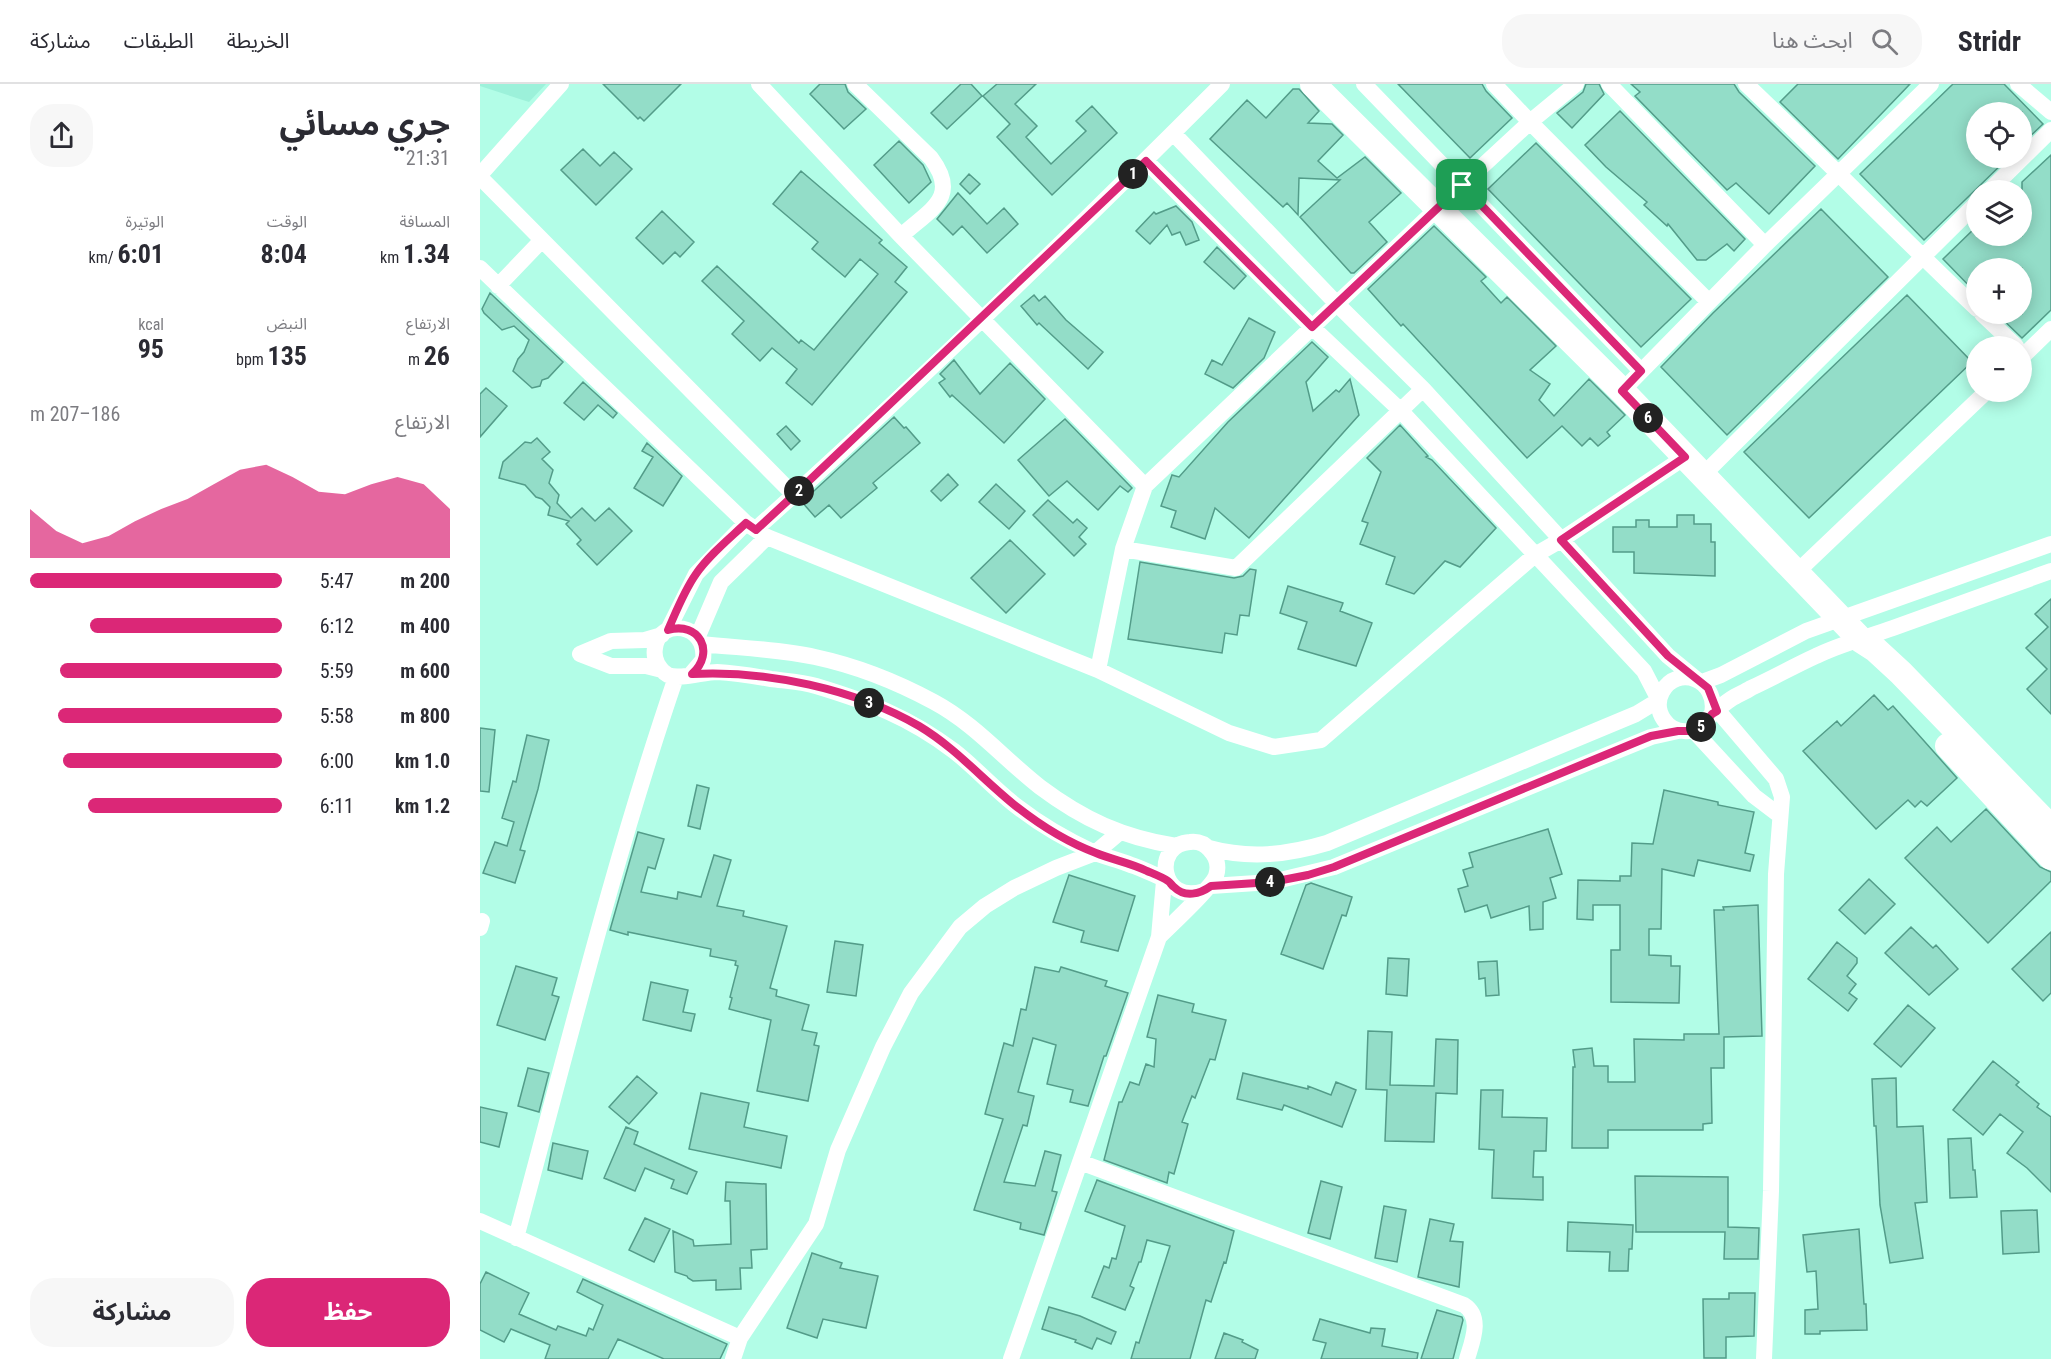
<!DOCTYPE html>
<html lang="ar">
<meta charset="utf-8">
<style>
body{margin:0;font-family:"Roboto Condensed","Noto Sans Arabic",sans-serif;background:#f7f7f7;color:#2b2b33;direction:rtl;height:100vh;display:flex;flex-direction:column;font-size:22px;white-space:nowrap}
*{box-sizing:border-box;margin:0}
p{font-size:20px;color:#7c7c81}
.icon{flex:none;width:33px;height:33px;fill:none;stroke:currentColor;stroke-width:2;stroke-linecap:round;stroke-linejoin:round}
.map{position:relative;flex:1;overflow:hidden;direction:ltr}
.sheet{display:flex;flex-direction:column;background:#fff;width:480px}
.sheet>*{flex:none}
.controls{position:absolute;left:1486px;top:18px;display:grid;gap:12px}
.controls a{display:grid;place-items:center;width:66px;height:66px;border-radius:50%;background:#fff;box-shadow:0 3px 15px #0003;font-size:30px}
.pin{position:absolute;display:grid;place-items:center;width:51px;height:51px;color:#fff;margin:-26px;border-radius:12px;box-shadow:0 3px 9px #0006}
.km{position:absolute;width:30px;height:30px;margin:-15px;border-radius:50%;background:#222;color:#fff;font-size:16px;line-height:30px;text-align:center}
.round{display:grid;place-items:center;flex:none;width:63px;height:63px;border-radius:24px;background:#f7f7f7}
.head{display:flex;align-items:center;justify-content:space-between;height:102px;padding:0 30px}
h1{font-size:33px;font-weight:700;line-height:45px}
.stats{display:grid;grid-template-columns:repeat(3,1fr);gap:9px;height:102px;padding:6px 30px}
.stats div{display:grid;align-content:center}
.stats b{font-size:26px;font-weight:700}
.stats small{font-size:16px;font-weight:400}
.stats p{font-size:16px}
.chart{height:168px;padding:12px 30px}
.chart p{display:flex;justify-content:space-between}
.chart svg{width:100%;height:108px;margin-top:6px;fill:#db2777;opacity:.7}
.cta{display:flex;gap:12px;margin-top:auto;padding:12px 30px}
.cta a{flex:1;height:69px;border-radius:24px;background:#db2777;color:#fff;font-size:24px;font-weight:700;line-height:69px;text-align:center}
.cta a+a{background:#f7f7f7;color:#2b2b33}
ul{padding:0 30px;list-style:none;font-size:20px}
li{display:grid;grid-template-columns:96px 72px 1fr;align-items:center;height:45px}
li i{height:15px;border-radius:8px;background:#db2777}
header{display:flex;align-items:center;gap:36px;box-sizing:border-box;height:84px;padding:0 30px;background:#fff;border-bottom:2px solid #e1e1e2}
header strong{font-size:28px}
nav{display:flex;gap:33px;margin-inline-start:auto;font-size:21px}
.search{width:420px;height:54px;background:#f7f7f7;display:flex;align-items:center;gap:15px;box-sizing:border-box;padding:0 21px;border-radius:24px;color:#7c7c81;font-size:22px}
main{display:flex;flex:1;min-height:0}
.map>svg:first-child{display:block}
.built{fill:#9cf1da}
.building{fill:#93ddc8;stroke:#539c89;stroke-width:1.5}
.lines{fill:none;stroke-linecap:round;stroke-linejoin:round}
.minor{stroke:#fff;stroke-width:16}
.primary{stroke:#fff;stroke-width:26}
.route-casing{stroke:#fff;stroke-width:12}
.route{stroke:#db2777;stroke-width:8}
</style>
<header>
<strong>Stridr</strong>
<div class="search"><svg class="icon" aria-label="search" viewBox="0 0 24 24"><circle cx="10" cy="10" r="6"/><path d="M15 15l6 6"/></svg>ابحث هنا</div>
<nav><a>الخريطة</a><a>الطبقات</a><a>مشاركة</a></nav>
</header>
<main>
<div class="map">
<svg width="1571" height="1275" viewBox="0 0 1571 1275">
<rect width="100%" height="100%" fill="#b2fde7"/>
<!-- built -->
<path class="built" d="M0 0H66L49 18 0 2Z"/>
<!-- building -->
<path class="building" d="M123 0H201L164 37 160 33 158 35Z
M340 0H365L368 8 386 25 364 45 330 10Z
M481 0H491L502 12 467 45 451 29Z
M517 0H556L535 20 557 42 546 53 571 80 606 47 596 37 612 22 637 49 572 111 517 53 530 40 503 12Z
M918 0H1002L1006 7 1032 34 990 74Z
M1106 0H1119L1124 10 1092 44 1077 29 1103 8Z
M1151 0H1254L1259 8 1335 82 1289 130 1256 99 1247 106 1155 12 1160 8Z
M1318 0H1430L1358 75 1300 18Z
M1473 0H1524L1563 40 1542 60V28H1497V74H1528L1444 156 1380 90Z
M813 5H819L839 27 828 39 852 40 863 51 838 77 857 94 885 73 921 109 889 138 907 158 874 189H871L820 133 860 96 819 94 818 131 807 119 803 123 730 55 767 16 786 34Z
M1140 27 1265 155 1254 167 1247 160 1226 176H1217L1188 140 1187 142 1164 121 1167 118 1126 83 1105 61Z
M419 57 443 81 451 98 429 119 394 81Z
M1056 59 1211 215 1161 263 1008 105Z
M103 65 120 82 134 68 152 85 116 121 81 86Z
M1571 71V226L1542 254 1517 230H1542V184H1497V210L1463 175 1497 142V152H1542V98Z
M321 87 402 156 399 159 427 183 415 198 427 208 332 321 306 299 317 285 292 264 280 277 252 250 264 237 222 197 237 182 319 259 321 256 334 266 398 190 380 175 365 193 332 165 338 158 293 120Z
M489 90 500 100 490 110 480 100Z
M478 109 507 140 524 124 538 140 507 169 482 142 473 151 457 135Z
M696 122 712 138 719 156 706 161 700 148 692 151 687 141 670 160 656 147 674 128 676 130Z
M1341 125 1408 193 1247 351 1181 283 1233 229Z
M182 127 214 158 200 173 195 168 183 180 156 154Z
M954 142 1006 193 1001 197 1021 219 1027 213 1076 262 1050 286 1070 300 1059 316 1074 332 1109 295 1145 331 1127 348 1130 352 1118 362 1110 354 1102 362 1082 342 1047 374 923 240 921 242 888 205Z
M737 163 766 192 754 205 724 178Z
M10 209 83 278 68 294 62 296 60 302 52 304 33 287 38 275 44 268 49 256 34 242 22 246 4 229 2 225Z
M554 211 559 217 565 212 586 236 623 268 608 285 559 239 557 241 541 222Z
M1427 211 1492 278 1329 434 1264 368Z
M769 234 795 248 784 274 753 304 725 290 732 276 742 281Z
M832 258 848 273 826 298 833 327 856 306 859 308 870 295 879 331 769 454 735 424 725 455 691 443 696 427 681 422 692 391 699 393 748 338Z
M474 276 500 310 530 279 565 315 524 359 472 311 470 313 459 299 465 295 460 290Z
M103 298 137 329 133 334 118 321 104 336 84 319Z
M6 304 27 322 0 353V310Z
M414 333 424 344 426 343 440 359 393 399 397 404 361 434 349 421 335 433 322 418Z
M585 335 652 404 648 408 640 402 618 426 587 397 569 412 538 376Z
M920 341 948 372 946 373 952 376 1016 444 980 483 965 477 934 510 906 500 915 473 880 460 888 439 882 437 901 388 887 374Z
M306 342 320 357 311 366 297 350Z
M57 354 70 368 62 375 73 386 69 399 79 411 77 419 91 434 102 424 115 437 129 424 152 447 117 481 97 460 101 456 86 440 89 437 68 431 70 423 62 415 56 413 45 401 19 394 23 378 45 358 51 359Z
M167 359 202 392 183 422 154 404 173 373 162 367Z
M468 390 478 401 461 417 451 407Z
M516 400 545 427 529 445 499 418Z
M568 416 593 439 597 435 607 444 599 453 606 460 594 472 553 431Z
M1197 431H1214V440H1231V458H1235V492L1154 489V468H1133V443H1156V436H1169V443H1197Z
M530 456 565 490 526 529 491 494Z
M660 478 754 494 763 492 770 485 776 486 769 532 760 531 757 551 745 549 742 569 648 555Z
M808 502 863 519 860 527 892 539 876 582 818 565 827 538 800 529Z
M1571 515V630L1547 605 1567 585 1546 564 1568 543 1555 530Z
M1394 611 1408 626 1413 622 1477 694 1447 722 1441 717 1435 723 1428 716 1396 745 1323 667 1357 637 1361 642Z
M0 644 15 646 9 708 0 707Z
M47 651 69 656 58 705 40 766 45 767 35 799 3 789 15 758 27 762 34 738 22 734 33 697 36 698Z
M217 701 229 704 220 745 208 742Z
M1184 706 1238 718V721L1274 728 1265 769 1274 771 1270 787 1218 776 1214 792 1182 785 1181 845H1169V871L1191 872V882H1200L1199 919 1131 918V866H1140V821H1113V836L1097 835 1098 796 1140 797V792H1151L1152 759 1173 760Z
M1506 725 1560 783 1571 788V797L1508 859 1425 774 1457 743 1471 758Z
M1068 745 1082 790 1070 794 1076 814 1063 818V845L1050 846 1049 822 1011 834 1007 821 985 828 978 805 988 802 983 786 993 783 989 769Z
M158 748 184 755 175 785 168 783 161 808 197 815 198 808 221 813 234 771 251 776 237 822 264 827 263 832 307 842 290 904 297 906 296 912 329 921 322 946 337 949 334 961 339 962 328 1017 277 1007 291 936 249 925 252 914 250 913 258 882 255 881 256 877 230 872 231 865 148 848V851L130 846Z
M589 791 655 812 638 867 601 858 604 847 573 838Z
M1389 795 1415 820 1385 850 1359 826Z
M831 799 872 813 866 832 862 831 843 885 801 870 826 801Z
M1278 821 1282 952 1244 953V984H1231L1232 1039 1223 1040V1046H1128V1064H1092L1093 983H1095L1093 966 1112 964 1114 982H1128V998H1155L1154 955 1204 956V950H1239L1234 826H1244L1243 823Z
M1431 843 1453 864 1456 861 1478 885 1449 911 1405 869Z
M1571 848V909L1563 917 1532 885Z
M355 857 383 861 376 912 347 908Z
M1357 858 1377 874V879L1367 892 1376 900 1369 909 1377 915 1368 927 1328 895Z
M908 874 929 875 927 912 906 910Z
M1017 877 1019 911 1006 912 1005 894 999 895 998 878Z
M36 882 77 894 72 911 79 913 65 956 17 941Z
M555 883 579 888 581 883 627 897 625 902 648 909 626 972H624L608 1022 590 1018 593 1006 567 1000 576 961 553 954 538 1008 554 1012 547 1042 543 1041 524 1098 555 1102 565 1067 581 1071 572 1107 577 1108 564 1151 540 1145 541 1139 494 1126 523 1035 505 1030 524 959 533 962 541 925 546 926Z
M171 898 208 906 203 928 215 930 211 947 163 936Z
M678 911 714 920 712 928 746 936 735 976 730 975 715 1014 712 1012 702 1038 708 1040 694 1090 689 1088 687 1099 624 1076 639 1018H642L650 998 659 1001 666 980 674 983 676 955 667 953Z
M1428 921 1455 944 1421 983 1394 960Z
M888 947 912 948 910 1001 954 1002 956 955 978 956 977 1010 956 1009 954 1058 905 1057 907 1006 886 1005Z
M1513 977 1539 998 1536 1001 1559 1020 1557 1023 1571 1033V1108L1547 1084 1527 1069 1543 1048 1520 1030 1503 1051 1473 1026Z
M48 984 69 989 59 1028 38 1022Z
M763 989 828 1005V1002L851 1011 856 998 876 1006 862 1043 804 1021 802 1026 757 1015Z
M157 992 177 1009 149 1040 129 1023Z
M1416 994 1417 1043 1443 1042 1447 1118 1435 1119 1443 1174 1410 1179 1400 1121 1396 1042H1394L1392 995Z
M1001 1006H1023L1022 1033 1067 1034 1066 1067H1054L1053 1093H1063V1116L1012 1114 1014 1066 999 1065Z
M221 1009 269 1019 264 1043 307 1052 301 1084 209 1065Z
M0 1023 27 1029 19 1063 0 1058Z
M146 1043 158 1048 154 1060 217 1088 207 1110 191 1104 194 1096 165 1084 155 1107 124 1094Z
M1491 1054 1493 1086H1495L1497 1113 1470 1114 1468 1055Z
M73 1059 108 1067 102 1095 68 1086Z
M1155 1092 1248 1093V1143L1279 1144 1278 1175H1244L1245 1148H1156Z
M617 1096 754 1147 746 1179 744 1178 731 1218 726 1216 710 1275H651L656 1258 659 1259 690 1162 667 1156 661 1178H659L650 1202 654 1204 645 1226 612 1213 624 1182 629 1184 632 1174 636 1175 645 1142 605 1127Z
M841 1097 862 1103 850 1155 828 1149Z
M246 1098 286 1100 287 1165 271 1166 272 1184H260L261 1205 236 1206V1196L213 1197 208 1194 207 1192 195 1188 193 1147 213 1156 214 1162 251 1160 250 1117H245Z
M904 1122 926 1126 917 1178 895 1174Z
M1557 1126 1559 1168 1523 1170 1521 1127Z
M165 1134 190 1145 174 1178 149 1166Z
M950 1135 974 1140 970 1157 983 1158 979 1203 938 1193Z
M1088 1138 1153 1141 1152 1165H1149L1148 1187H1129L1130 1168 1087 1167Z
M1379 1145 1384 1220H1386L1387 1246 1340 1247V1250H1325V1226L1338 1225 1336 1187 1327 1188 1323 1151Z
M332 1169 362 1179 360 1184 398 1192 386 1244 343 1235 337 1254 307 1244Z
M6 1188 49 1209 39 1230 76 1246 78 1242 106 1252 109 1244 113 1246 123 1221 97 1208 103 1195 247 1260 240 1275H184L138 1255 128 1275H65L70 1261 31 1245 24 1258 0 1246V1200Z
M1249 1209H1275L1274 1252 1246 1253V1274H1224L1223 1215H1249Z
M569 1223 600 1232 636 1248 631 1260 617 1254 612 1265 595 1258 596 1256 562 1245Z
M957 1226 982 1233 983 1236 973 1275H941Z
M840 1235 890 1249 891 1244 905 1245 902 1262 938 1269 937 1275H841L846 1259 833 1256Z
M744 1249 763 1256 762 1258 778 1266 775 1275H735Z"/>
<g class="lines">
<!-- minor -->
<path class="minor" d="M279 0 421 152 665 402
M375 0 451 74C481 114 449 126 421 152
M884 0 1161 287
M1014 0 1050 38 1229 218
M1129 0 1285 161
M1266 0C1344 74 1419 151 1497 225
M1538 0 1571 28
M693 49 857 220 943 305 1188 572 1216 595
M666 77 832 243 920 326 1164 587 1179 616 1156 630 847 759C807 771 769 775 729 764
M0 91 81 0
M0 93 314 411
M1510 106 1571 46
M0 184 266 439 287 453 618 586 749 649 794 663 841 656 1055 471 1081 456 1205 373
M18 202 62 156
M1502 230 1536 262
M1542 273 1571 245
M1142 307 1285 161 1451 0
M1222 392 1497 119
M276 445C436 302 590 152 742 0
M643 465 756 484 943 305
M1316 489 1506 308
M188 546 216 490 266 439
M182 551 165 556 131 557 100 570 131 582H166L182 586
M218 552 241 498 287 453
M222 560C259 564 299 565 335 573 377 582 417 598 454 618 495 640 524 675 560 703 604 736 642 753 696 762
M618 586 643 465 665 402 982 101 1050 38 1096 0
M212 589 223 576C228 539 179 533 175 564 173 575 179 586 188 591 199 596 224 588 237 588 255 589 274 592 291 595 306 597 322 598 336 602 389 618 429 633 474 667 497 685 516 707 539 724 561 741 587 756 613 768 625 773 639 776 651 781 664 785 676 792 689 797
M1222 598 1241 591 1326 547 1571 460
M1233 621 1296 695 1302 713 1296 790 1291 1107 1284 1275
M1232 630C1239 595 1197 580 1182 608 1172 627 1188 650 1209 647 1223 646 1225 636 1233 629 1239 624 1245 619 1251 615 1257 611 1265 608 1271 604 1293 594 1314 582 1336 572 1360 560 1388 553 1413 544 1466 525 1518 506 1571 487
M1214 647 1274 712 1299 731
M685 786 679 853C691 841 732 803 736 792 739 783 737 773 730 766 725 760 718 757 710 758 672 760 680 822 724 807
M731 802 792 798 854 783 1171 653 1198 647
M0 844 2 837
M600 1078 984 1221C1003 1233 992 1258 987 1275
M0 1137 260 1254
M36 1154C87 966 133 777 196 593
M253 1275 260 1254 336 1140 358 1066 403 963 431 909 480 843 505 822 534 804 576 784 615 769 640 748
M531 1275 679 853"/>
<!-- primary -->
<path class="primary" d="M833 0 1142 307 1381 556 1395 565 1421 589 1571 744
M1468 662 1571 773"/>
</g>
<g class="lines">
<defs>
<path id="route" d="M666 77 832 243 982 101 1161 287 1142 307 1205 373 1081 456 1188 572 1228 604 1237 627 1232 630 1222 643 1214 647H1198L1171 652 854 783 828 791 792 798 731 802C720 810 705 814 694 803 691 801 691 799 688 797 682 793 674 790 667 787 651 779 633 776 616 769 589 759 560 741 537 723 504 697 476 664 439 642 375 605 286 586 212 590 236 568 219 537 188 546 196 528 204 507 216 490 229 471 249 455 266 439L276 446 314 411Z"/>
</defs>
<!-- route casing -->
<use href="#route" class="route-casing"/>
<!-- route -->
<use href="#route" class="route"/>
</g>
</svg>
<div class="controls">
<a><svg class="icon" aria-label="locate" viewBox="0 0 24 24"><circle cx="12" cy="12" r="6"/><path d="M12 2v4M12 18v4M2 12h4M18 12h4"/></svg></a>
<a><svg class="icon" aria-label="layers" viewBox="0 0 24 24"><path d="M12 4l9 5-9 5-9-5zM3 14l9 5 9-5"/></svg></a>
<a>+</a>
<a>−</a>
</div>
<div class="pin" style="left:982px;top:101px;background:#1e9e55"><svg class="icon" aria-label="arrive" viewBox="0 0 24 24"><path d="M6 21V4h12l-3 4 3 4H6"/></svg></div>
<b class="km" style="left:653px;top:90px">1</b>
<b class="km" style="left:319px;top:407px">2</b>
<b class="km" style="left:389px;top:619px">3</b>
<b class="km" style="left:790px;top:798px">4</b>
<b class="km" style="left:1221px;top:643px">5</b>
<b class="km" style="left:1168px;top:334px">6</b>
</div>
<section class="sheet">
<div class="head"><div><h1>جري مسائي</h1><p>21:31</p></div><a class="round"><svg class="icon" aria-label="share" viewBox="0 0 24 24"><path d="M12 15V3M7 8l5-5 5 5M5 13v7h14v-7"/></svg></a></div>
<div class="stats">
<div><p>المسافة</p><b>1.34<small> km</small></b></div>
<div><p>الوقت</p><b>8:04</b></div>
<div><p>الوتيرة</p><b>6:01<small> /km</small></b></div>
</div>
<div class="stats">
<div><p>الارتفاع</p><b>26<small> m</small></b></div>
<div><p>النبض</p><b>135<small> bpm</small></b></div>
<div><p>kcal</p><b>95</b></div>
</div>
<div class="chart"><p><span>الارتفاع</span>186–207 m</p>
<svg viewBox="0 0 160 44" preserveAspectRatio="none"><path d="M0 44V24L10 33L20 38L30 35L40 29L50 24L60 20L70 14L80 8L90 6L100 11L110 17L120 18L130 14L140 11L150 14L160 24V44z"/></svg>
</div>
<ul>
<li><b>200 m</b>5:47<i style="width:100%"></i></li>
<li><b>400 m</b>6:12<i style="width:76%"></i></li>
<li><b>600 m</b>5:59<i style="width:88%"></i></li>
<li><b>800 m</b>5:58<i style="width:89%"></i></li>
<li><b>1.0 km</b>6:00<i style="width:87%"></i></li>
<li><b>1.2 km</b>6:11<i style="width:77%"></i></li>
</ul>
<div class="cta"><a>حفظ</a><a>مشاركة</a></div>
</section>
</main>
